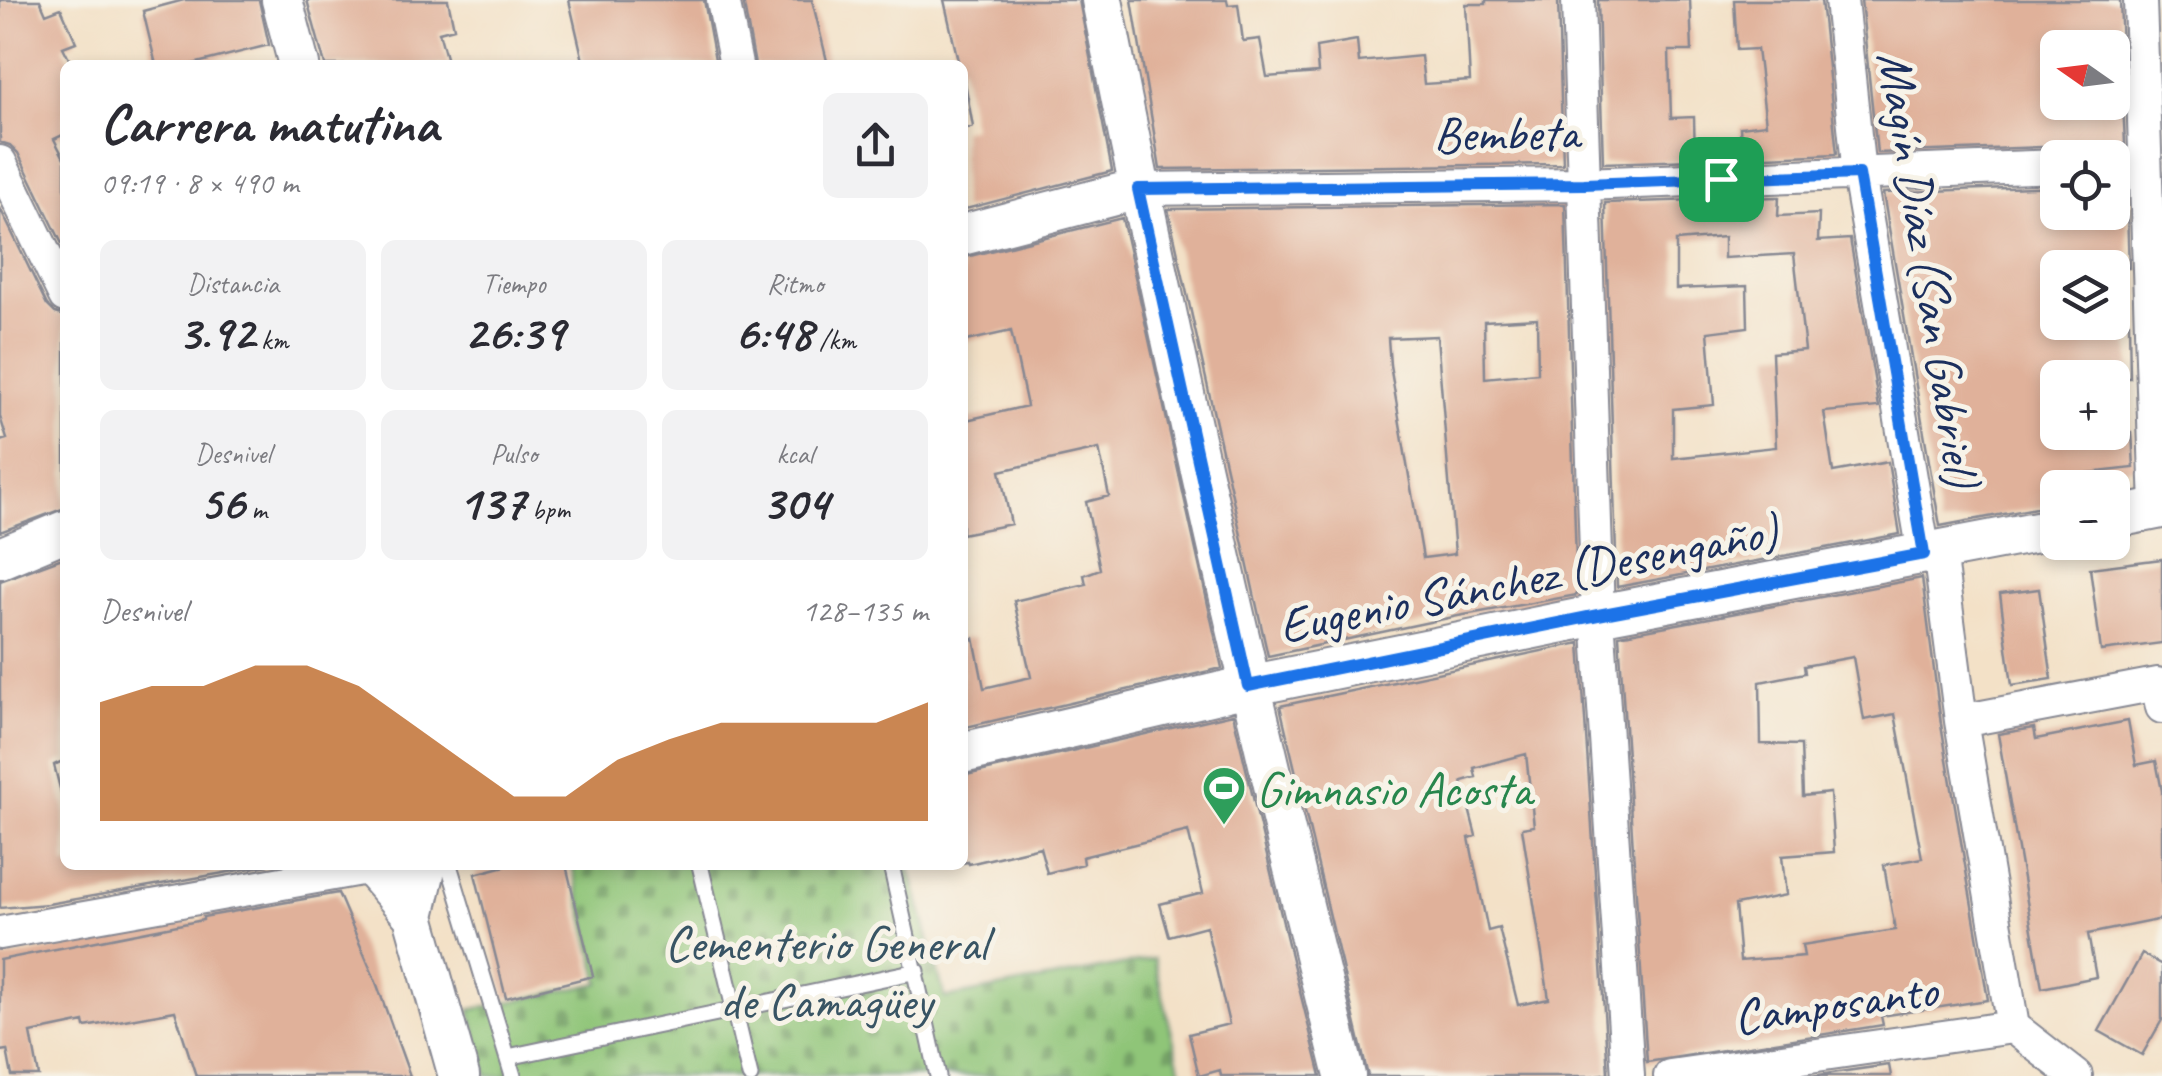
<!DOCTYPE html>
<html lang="es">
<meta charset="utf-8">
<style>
body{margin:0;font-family:Caveat,sans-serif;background:#f2f2f3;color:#2b2b33;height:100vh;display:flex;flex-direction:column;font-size:38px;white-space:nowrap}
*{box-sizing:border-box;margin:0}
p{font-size:32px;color:#7c7c81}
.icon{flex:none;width:55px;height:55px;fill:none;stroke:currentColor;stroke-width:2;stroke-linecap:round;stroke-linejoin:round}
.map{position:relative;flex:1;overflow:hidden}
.details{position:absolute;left:60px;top:60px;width:908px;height:810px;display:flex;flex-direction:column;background:#fff;border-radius:15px;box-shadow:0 5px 15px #0003}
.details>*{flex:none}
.needle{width:65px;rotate:284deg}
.buttons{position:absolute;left:2040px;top:30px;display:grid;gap:20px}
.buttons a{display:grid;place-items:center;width:90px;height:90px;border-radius:15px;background:#fff;box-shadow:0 5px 15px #0003;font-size:50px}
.pin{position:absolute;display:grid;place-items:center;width:85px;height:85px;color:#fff;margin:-42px;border-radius:20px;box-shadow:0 5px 15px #0006}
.round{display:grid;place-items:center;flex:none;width:105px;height:105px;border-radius:15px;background:#f2f2f3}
.head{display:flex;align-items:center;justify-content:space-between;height:170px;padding:0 40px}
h1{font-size:55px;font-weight:700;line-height:75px}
.stats{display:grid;grid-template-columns:repeat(3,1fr);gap:15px;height:170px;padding:10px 40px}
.stats div{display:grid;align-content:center;border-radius:15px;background:#f2f2f3;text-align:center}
.stats b{font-size:50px;font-weight:700}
.stats small{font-size:28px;font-weight:400}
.stats p{font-size:28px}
.chart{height:280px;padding:20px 40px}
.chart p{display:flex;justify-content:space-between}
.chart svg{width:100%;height:180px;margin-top:10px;fill:#b45309;opacity:.7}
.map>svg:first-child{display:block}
.cemetery{fill:url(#cemetery-stones);stroke:#557a6b;stroke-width:2.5}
.building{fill:#e0b19a;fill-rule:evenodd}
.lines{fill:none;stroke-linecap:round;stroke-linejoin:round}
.service-casing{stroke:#878892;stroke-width:19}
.minor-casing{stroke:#878892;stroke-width:36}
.tertiary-casing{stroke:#878892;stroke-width:44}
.service{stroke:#fff;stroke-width:15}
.minor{stroke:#fff;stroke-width:32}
.tertiary{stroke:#fff;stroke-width:40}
.route-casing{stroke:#fff;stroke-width:20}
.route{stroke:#1a73e8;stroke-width:12}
.labels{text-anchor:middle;stroke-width:10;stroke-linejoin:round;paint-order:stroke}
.street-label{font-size:50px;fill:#1b2f5e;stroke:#f7f3e8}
.leisure-label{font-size:50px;fill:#27864d;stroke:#f7f3e8;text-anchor:start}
.park-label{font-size:50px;fill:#385464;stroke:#f7f3e8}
</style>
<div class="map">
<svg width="2162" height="1076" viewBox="0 0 2162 1076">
<defs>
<pattern id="cemetery-stones" width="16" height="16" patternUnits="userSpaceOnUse" patternTransform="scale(2.5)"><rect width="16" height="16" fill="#8fc578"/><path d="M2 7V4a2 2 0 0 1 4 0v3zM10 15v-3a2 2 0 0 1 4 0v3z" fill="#74a066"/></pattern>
</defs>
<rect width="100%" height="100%" fill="#f7f3e8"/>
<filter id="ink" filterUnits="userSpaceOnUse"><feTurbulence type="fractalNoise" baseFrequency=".01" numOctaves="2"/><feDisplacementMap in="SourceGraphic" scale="20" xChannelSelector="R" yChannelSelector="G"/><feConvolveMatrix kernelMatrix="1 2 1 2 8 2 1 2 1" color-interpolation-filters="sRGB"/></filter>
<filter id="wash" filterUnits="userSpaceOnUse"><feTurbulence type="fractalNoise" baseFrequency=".0048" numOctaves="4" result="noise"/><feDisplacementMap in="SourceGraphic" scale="40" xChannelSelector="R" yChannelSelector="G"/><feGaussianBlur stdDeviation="2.25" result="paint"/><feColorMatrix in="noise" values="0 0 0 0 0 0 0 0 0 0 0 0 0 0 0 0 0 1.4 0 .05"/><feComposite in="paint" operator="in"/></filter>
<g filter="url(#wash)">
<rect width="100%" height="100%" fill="#f3e1c7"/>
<!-- cemetery -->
<path class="cemetery" d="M572 865H909L945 998 1154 959 1182 1076H487L470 1010 600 983Z"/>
<g id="blocks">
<!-- building -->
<path class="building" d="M0 0H40L46 14 61 8 76 42 63 47 72 65H65V134L54 139 65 160V250L18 153 10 145 0 142Z
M184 0H259L269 45 189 65H156L143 11Z
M307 0H448L454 28 439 32 448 65H325Z
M569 0H704L716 65H584Z
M743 0H812L828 65H755Z
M944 0H1079L1112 171 962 210V130L973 127 962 65H959Z
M1132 0H1227L1228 5 1238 4 1243 41 1260 39 1267 77 1318 73 1316 47 1357 40 1359 62 1421 56 1424 84 1470 81 1466 4H1486V0H1558L1563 164 1160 169Z
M1598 0H1690L1692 51H1669L1671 118 1694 117 1695 160 1603 163Z
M1734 0H1821L1837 154 1742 158 1740 127 1766 124 1757 49 1737 50Z
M1861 0H2120L2122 48H2058V102H2123L2125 144 1877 153Z
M2058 186V212H2127L2129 268H2058V322H2129L2130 378H2058V432H2132L2134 468 2042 478 2046 506 1940 526 1883 193Z
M1779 197 1778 216 1819 214 1818 241 1850 239 1879 407 1824 412 1833 472 1888 462 1900 534 1617 587 1605 203 1697 200V204L1744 203V198ZM1724 237V258L1794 254 1805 350 1772 353 1776 447 1673 458V409L1714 405 1708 332 1748 327 1747 286 1676 289V241Z
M1565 204 1577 595 1458 616 1268 656 1168 209ZM1537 318 1538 373 1485 378 1484 321ZM1437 336 1455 554 1423 558 1390 365 1388 338Z
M0 208 47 305 55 313 65 316V508L0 532V441L7 439 0 417Z
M1122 218 1222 668 962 728V639L974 638 984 688 1031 677 1014 601 1086 584 1084 575 1100 569 1086 502 1109 496 1099 449 1000 471 1011 524 962 534V421L1027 406 1011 331 962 342V258Z
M65 557V760L54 765 65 808V865H269L48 904 0 908V581Z
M2162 559V643L2101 651 2090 568Z
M1922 578 1941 724 1988 1000 1881 1016 1883 1025 1647 1062 1619 635ZM1853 657 1864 720 1895 714 1922 858 1884 865 1895 930 1802 945 1804 956 1740 961 1735 905 1786 895 1782 856 1834 852 1830 793 1803 796 1801 745 1761 744 1760 682 1805 673 1804 666Z
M2039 589 2052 679 2012 685 2000 594Z
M1580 643 1608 1073 1592 1076H1368L1280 706ZM1526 754 1534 826 1522 828 1549 999 1518 1005 1499 928 1488 931 1469 838 1476 836 1462 781 1476 777 1474 768Z
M1233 714 1289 948 1321 1076H1221L1220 1070 1199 1076 1189 1034 1229 1024 1206 926 1169 936 1160 904 1203 893 1188 831 1082 857 1083 864 1047 873 1040 847 969 864 968 862 962 863V776Z
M2128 721 2136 765 2156 761 2162 791V919L2088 934 2096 977 2042 988 1998 734 2034 728 2036 739Z
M509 865H566L593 976 506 998 475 874Z
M338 893 376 982 410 1076H196L175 1011 85 1027 84 1022 31 1033 39 1076H12L7 1050 0 1051V960L203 920V917Z
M2142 954 2162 965V1020L2142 1055 2099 1031Z
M1889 1065 1891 1076H1811Z"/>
</g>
</g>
<g filter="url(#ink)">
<use href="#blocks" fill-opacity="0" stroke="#878892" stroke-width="2.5"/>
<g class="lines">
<defs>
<path id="service" d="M449 865 513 1076
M700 865 750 1076
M891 865 938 1076
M508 1057 917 971"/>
<path id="minor" d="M723 0 736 65
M1578 0 1598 615 1628 1076
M1841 0 1859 174 1924 554
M2140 0 2157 509
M0 162 65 296
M2112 164 2144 163
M1138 189 1583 184 2058 166
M1939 551 1961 721 2013 1027
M1961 721 2157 684 2162 707
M0 933 372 867
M2013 1027 2076 1076
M1670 1076 2013 1027"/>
<path id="tertiary" d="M282 0 299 65
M1102 0C1172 361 1256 719 1345 1076
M962 235 1138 189
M2112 518 2162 508
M0 558 65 531
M962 753 1248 686 1598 615 2058 528
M370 865 414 916 459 1076
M414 916 426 865"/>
</defs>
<!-- service casing -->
<use href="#service" class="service-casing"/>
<!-- minor casing -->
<use href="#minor" class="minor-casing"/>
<!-- tertiary casing -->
<use href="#tertiary" class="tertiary-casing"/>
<!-- service -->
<use href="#service" class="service"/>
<!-- minor -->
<use href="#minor" class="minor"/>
<!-- tertiary -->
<use href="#tertiary" class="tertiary"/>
</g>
</g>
<g class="lines" filter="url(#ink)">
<defs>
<path id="route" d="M1859 174 1924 554 1598 615 1248 686 1138 189 1584 184Z"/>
</defs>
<!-- route casing -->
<use href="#route" class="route-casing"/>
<!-- route -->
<use href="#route" class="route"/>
</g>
<!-- icons -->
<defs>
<symbol id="stadium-pin" viewBox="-11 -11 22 30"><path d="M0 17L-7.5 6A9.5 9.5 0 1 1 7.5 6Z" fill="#2e9e5b" stroke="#f7f3e8"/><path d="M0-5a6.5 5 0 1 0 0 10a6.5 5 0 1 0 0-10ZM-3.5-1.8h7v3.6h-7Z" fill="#fff"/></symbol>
</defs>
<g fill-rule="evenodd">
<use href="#stadium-pin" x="1199" y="763" width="50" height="68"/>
</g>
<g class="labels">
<!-- street labels -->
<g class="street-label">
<text transform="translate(1506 132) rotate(-1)" y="18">Bembeta</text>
<text transform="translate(1930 269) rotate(81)" y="18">Magín Díaz (San Gabriel)</text>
<text transform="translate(1528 577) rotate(-11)" y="18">Eugenio Sánchez (Desengaño)</text>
<text transform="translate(1835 1002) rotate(-8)" y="18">Camposanto</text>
</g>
<!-- leisure labels -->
<g class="leisure-label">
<text x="1256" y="806">Gimnasio Acosta</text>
</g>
<!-- park labels -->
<g class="park-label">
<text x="826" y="960">Cementerio General<tspan x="826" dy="58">de Camagüey</tspan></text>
</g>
</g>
</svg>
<div class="buttons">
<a><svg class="needle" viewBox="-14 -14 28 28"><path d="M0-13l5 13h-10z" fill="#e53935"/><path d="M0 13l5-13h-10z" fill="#7c7c81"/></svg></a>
<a><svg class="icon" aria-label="locate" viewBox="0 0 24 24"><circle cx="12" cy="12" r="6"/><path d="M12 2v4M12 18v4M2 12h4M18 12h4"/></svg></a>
<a><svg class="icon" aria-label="layers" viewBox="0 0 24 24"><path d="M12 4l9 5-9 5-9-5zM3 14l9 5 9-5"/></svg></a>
<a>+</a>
<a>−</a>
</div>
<div class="pin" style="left:1721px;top:179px;background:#1e9e55"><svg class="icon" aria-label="arrive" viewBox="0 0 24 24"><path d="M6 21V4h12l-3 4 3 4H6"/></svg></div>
<section class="details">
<div class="head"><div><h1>Carrera matutina</h1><p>09:19 · 8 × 490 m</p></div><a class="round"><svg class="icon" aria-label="share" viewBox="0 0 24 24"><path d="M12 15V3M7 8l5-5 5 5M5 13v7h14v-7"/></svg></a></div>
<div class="stats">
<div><p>Distancia</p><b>3.92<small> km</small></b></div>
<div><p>Tiempo</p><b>26:39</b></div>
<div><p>Ritmo</p><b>6:48<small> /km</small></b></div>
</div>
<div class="stats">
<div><p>Desnivel</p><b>56<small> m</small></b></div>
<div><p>Pulso</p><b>137<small> bpm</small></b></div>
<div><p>kcal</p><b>304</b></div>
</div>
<div class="chart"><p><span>Desnivel</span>128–135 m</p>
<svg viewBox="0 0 160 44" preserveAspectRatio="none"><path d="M0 44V15L10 11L20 11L30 6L40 6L50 11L60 20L70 29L80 38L90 38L100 29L110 24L120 20L130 20L140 20L150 20L160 15V44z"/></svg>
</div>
</section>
</div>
